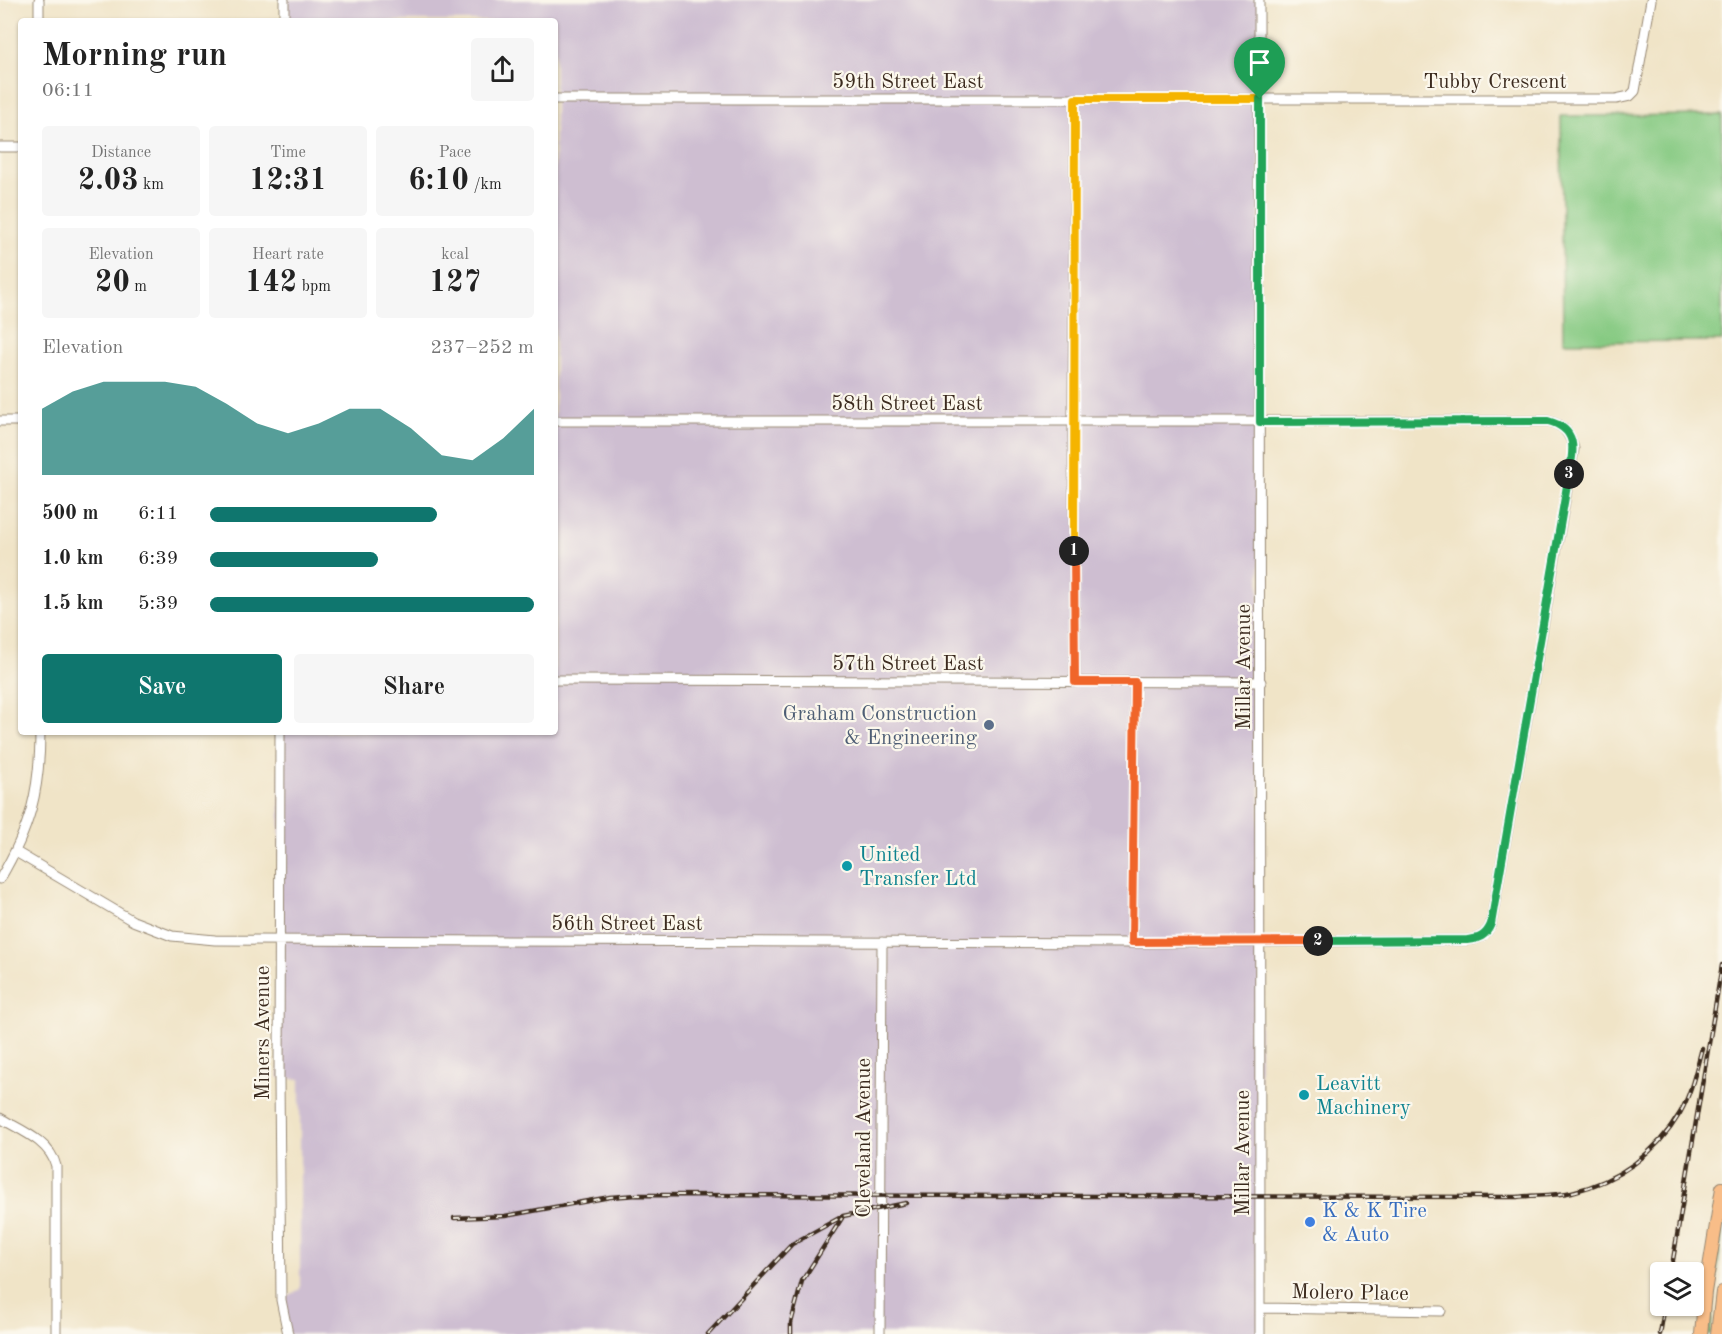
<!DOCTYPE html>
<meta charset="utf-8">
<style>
body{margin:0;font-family:"Old Standard TT",serif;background:#f6f6f6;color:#222;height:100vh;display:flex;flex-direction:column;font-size:22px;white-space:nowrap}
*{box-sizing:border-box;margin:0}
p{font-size:20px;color:#767676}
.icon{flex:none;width:33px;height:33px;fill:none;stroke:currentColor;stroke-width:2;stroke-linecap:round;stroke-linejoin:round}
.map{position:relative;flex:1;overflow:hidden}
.drawer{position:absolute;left:18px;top:18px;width:540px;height:717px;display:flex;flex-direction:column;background:#fff;border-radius:6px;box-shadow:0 2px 4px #0004}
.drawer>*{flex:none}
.tools{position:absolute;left:1650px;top:1262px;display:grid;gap:12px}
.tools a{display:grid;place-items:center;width:54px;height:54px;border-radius:6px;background:#fff;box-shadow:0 2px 4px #0004;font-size:30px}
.pin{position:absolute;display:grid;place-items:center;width:51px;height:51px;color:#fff;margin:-62px -26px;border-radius:50% 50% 50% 0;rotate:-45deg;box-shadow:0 0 6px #0007}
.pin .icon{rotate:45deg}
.km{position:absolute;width:30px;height:30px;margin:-15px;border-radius:50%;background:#222;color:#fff;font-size:16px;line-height:30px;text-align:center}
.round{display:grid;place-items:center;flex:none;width:63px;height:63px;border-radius:6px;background:#f6f6f6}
.summary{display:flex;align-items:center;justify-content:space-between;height:102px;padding:0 24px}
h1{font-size:33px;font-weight:800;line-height:45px}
.metrics{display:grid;grid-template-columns:repeat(3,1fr);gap:9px;height:102px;padding:6px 24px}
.metrics div{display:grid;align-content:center;border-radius:6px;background:#f6f6f6;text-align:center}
.metrics b{font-size:30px;font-weight:800}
.metrics small{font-size:16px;font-weight:400}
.metrics p{font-size:16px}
.chart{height:168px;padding:12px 24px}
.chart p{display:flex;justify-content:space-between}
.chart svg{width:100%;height:108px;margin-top:6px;fill:#0f766e;opacity:.7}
.button{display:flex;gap:12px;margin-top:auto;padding:12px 24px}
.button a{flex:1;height:69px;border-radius:6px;background:#0f766e;color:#fff;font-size:24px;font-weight:800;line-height:69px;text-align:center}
.button a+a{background:#f6f6f6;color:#222}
ul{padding:0 24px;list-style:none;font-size:20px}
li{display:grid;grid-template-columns:96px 72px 1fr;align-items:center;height:45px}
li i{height:15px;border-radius:8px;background:#0f766e}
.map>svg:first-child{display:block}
.industrial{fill:#cebed1}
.green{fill:#87ca83;stroke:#617a50;stroke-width:1.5}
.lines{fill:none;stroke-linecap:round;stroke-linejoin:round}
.minor-casing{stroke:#968772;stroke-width:11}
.major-casing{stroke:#968772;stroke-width:14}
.minor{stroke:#fff;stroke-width:9}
.major{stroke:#f8bd88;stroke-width:12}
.rail-casing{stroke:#3b2a1e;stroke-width:4.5}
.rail{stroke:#fbf7ec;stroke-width:2;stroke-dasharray:7;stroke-linecap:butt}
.split-1-casing{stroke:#fff;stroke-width:12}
.split-2-casing{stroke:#fff;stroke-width:12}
.split-3-casing{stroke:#fff;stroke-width:12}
.split-4-casing{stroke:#fff;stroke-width:12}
.split-1{stroke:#f5b400;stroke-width:8}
.split-2{stroke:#f0652b;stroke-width:8}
.split-3{stroke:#22a559;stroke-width:8}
.split-4{stroke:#22a559;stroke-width:8}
.service-dot{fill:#5c6f8a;stroke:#fbf7ec;stroke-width:2}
.culture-dot{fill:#0f9aa8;stroke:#fbf7ec;stroke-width:2}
.shop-dot{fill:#3f7fe0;stroke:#fbf7ec;stroke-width:2}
.labels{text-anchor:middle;stroke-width:4.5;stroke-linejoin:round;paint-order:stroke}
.street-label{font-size:21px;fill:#3b2a1e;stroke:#fbf7ec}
.service-label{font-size:21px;fill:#4e5e75;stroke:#fbf7ec;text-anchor:end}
.culture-label{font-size:21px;fill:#0d838f;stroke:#fbf7ec;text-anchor:start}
.shop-label{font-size:21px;fill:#366cbe;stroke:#fbf7ec;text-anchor:start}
</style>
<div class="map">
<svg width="1722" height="1334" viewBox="0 0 1722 1334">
<rect width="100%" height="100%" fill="#fbf7ec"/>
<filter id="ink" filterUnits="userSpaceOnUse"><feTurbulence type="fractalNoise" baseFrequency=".0167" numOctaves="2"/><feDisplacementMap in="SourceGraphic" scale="12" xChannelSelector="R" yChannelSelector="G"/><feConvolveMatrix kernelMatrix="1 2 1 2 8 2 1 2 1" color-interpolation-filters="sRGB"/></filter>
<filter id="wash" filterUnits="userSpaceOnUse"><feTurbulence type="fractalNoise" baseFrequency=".008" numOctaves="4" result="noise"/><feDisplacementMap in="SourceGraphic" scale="24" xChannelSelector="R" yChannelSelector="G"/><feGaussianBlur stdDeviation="1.35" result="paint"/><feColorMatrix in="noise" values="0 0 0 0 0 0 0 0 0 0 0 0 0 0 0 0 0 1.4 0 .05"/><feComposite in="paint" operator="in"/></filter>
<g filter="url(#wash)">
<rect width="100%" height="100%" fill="#f0e4c7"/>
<!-- industrial -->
<path class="industrial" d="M284 0H1259L1260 1334H288L281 1300 300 1289V1079L279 1078 280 732H555V21H284Z"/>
<!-- green -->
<path class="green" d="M1722 115V341L1563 342 1561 116Z
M1722 1219C1722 1257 1712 1295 1711 1334H1707L1710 1296Z"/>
</g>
<g filter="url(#ink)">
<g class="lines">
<defs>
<path id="minor" d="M39 0V21
M284 0V21
M1259 0 1260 1334
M555 99H1616L1630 96 1635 91 1651 0
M1075 99 1073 422 1075 682
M0 147H21
M0 421H21
M555 680 1261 682
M280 732 279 1078 281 1300 288 1334
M16 852 133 921 172 936 215 940 1132 943 1467 940C1479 939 1486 936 1491 924L1574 449C1570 433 1564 425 1548 421H555
M0 879C30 828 40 792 40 732
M1132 943 1135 682
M0 1118C20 1130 50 1141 56 1166V1334
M1260 1308 1441 1311
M880 1334 882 942"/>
<path id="major" d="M1701 1334 1705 1292 1722 1188
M1717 1334 1722 1292"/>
</defs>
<!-- minor casing -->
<use href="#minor" class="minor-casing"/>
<!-- major casing -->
<use href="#major" class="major-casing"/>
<!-- minor -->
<use href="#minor" class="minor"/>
<!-- major -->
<use href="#major" class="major"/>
<defs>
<path id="rail" d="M454 1218 505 1216 610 1197 637 1195 1517 1197C1535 1195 1554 1196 1572 1192 1618 1181 1656 1154 1680 1113 1691 1094 1696 1070 1702 1048
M1671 1272 1722 965
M708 1334 792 1244 843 1216 906 1203
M791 1334V1323L802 1281 842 1218
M1660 1334 1665 1305"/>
</defs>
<!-- rail casing -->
<use href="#rail" class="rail-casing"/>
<!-- rail -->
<use href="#rail" class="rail"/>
</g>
</g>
<g class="lines" filter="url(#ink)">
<defs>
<path id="split-1" d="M1074 551 1075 99H1260"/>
<path id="split-2" d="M1074 551 1075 682H1135L1132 942 1318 941"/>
<path id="split-3" d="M1318 941 1467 940C1479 939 1486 936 1491 924L1569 474"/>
<path id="split-4" d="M1260 99V422L1548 421C1578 429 1574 449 1569 474"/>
</defs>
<!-- split-1 casing -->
<use href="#split-1" class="split-1-casing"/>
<!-- split-2 casing -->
<use href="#split-2" class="split-2-casing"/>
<!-- split-3 casing -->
<use href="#split-3" class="split-3-casing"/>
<!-- split-4 casing -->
<use href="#split-4" class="split-4-casing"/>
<!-- split-1 -->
<use href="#split-1" class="split-1"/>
<!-- split-2 -->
<use href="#split-2" class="split-2"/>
<!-- split-3 -->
<use href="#split-3" class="split-3"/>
<!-- split-4 -->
<use href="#split-4" class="split-4"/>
</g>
<!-- markers -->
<circle class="service-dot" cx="989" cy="725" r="6"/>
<g class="culture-dot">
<circle cx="847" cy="866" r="6"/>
<circle cx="1304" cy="1095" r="6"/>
</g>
<circle class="shop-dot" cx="1310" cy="1222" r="6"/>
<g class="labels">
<!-- street labels -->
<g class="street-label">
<text x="908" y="88">59th Street East</text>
<text x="1495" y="88">Tubby Crescent</text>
<text x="907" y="410">58th Street East</text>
<text x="908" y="670">57th Street East</text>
<text transform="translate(1243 667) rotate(-90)" y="7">Millar Avenue</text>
<text x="627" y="930">56th Street East</text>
<text transform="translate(262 1033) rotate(-90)" y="7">Miners Avenue</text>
<text transform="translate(863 1138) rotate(-90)" y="7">Cleveland Avenue</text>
<text transform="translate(1242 1153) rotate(-90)" y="7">Millar Avenue</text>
<text transform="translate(1350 1292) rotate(1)" y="7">Molero Place</text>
</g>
<!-- service labels -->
<g class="service-label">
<text x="977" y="720">Graham Construction<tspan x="977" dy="24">&amp; Engineering</tspan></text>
</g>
<!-- culture labels -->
<g class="culture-label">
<text x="859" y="861">United<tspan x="859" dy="24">Transfer Ltd</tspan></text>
<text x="1316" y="1090">Leavitt<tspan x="1316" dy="24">Machinery</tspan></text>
</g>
<!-- shop labels -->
<g class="shop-label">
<text x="1322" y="1217">K &amp; K Tire<tspan x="1322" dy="24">&amp; Auto</tspan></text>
</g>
</g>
</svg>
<div class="tools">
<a><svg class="icon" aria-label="layers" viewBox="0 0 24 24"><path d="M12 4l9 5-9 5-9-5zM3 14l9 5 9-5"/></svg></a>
</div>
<div class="pin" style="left:1260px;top:99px;background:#1e9e55"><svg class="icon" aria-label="arrive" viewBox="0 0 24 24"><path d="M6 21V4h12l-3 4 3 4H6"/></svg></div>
<b class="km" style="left:1074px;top:551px">1</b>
<b class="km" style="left:1318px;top:941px">2</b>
<b class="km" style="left:1569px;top:474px">3</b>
<section class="drawer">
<div class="summary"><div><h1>Morning run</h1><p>06:11</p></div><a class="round"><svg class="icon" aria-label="share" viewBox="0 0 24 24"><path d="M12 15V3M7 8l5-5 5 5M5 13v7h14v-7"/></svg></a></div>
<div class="metrics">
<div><p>Distance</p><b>2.03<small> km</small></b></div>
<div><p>Time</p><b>12:31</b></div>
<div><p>Pace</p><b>6:10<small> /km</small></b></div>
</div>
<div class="metrics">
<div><p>Elevation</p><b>20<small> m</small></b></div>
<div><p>Heart rate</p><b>142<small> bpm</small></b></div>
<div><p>kcal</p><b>127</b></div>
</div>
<div class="chart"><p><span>Elevation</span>237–252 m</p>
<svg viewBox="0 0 160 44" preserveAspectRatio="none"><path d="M0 44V17L10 10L20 6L30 6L40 6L50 8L60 15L70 23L80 27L90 23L100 17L110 17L120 25L130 36L140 38L150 29L160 17V44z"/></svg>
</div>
<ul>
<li><b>500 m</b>6:11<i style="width:70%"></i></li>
<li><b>1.0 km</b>6:39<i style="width:52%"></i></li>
<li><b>1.5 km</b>5:39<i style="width:100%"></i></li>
</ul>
<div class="button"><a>Save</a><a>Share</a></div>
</section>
</div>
